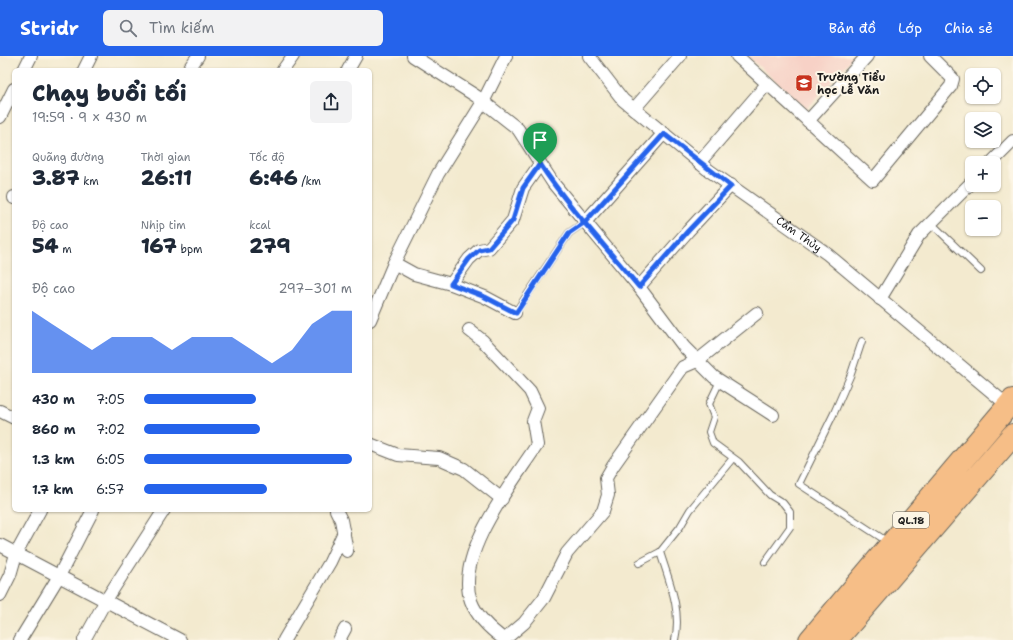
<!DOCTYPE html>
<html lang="vi">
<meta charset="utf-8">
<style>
body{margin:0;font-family:"Shantell Sans",sans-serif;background:#f2f2f3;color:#1f2937;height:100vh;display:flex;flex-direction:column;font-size:15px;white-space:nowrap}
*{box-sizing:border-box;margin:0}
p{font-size:13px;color:#747a83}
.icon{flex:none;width:22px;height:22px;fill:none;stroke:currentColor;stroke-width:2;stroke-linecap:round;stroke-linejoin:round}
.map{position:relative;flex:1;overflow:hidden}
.panel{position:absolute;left:12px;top:12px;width:360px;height:444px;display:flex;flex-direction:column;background:#fff;border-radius:6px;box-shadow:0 1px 3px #0004}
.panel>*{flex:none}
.buttons{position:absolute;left:965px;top:12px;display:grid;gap:8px}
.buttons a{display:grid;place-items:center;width:36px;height:36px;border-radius:6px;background:#fff;box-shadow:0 1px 3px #0004;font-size:20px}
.pin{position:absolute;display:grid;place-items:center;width:34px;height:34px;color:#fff;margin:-41px -17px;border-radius:50% 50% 50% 0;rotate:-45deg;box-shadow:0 0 4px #0007}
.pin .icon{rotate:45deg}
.round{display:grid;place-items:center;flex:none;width:42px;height:42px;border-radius:6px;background:#f2f2f3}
.headline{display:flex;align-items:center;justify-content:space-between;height:68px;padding:0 20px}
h1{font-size:22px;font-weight:800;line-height:30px}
.metrics{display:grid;grid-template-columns:repeat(3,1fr);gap:6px;height:68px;padding:4px 20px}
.metrics div{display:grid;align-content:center}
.metrics b{font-size:20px;font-weight:800}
.metrics small{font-size:11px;font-weight:400}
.metrics p{font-size:11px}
.chart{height:112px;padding:8px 20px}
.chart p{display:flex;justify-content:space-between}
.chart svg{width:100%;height:72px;margin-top:4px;fill:#2563eb;opacity:.7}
ul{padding:0 20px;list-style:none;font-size:13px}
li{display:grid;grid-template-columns:64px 48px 1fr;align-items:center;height:30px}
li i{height:10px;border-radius:5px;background:#2563eb}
header{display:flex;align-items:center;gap:24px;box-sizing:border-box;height:56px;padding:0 20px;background:#2563eb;color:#fff}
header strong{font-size:19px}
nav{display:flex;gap:22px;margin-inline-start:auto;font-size:14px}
.search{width:280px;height:36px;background:#f2f2f3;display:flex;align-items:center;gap:10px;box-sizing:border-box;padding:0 14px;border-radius:6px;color:#747a83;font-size:15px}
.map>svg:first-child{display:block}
.built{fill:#f7d1c6}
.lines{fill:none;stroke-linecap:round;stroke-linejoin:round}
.lane-casing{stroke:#67645b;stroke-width:8}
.street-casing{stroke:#67645b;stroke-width:14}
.highway-casing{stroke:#67645b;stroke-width:24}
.lane{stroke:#fff;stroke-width:6}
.street{stroke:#fff;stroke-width:12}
.highway{stroke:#f6be87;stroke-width:22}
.route-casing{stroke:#fff;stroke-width:8}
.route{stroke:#2563eb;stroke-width:5}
.labels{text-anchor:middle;stroke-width:4;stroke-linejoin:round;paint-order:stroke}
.shield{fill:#fcf5e5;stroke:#5f5d58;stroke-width:1}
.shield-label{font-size:10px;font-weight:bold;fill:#1c1c1c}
.poi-label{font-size:11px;font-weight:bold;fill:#1c1c1c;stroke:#fcf5e5;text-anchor:start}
.street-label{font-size:11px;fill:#1c1c1c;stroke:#fcf5e5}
</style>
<header>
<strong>Stridr</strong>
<div class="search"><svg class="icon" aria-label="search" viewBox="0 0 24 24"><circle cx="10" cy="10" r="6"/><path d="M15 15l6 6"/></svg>Tìm kiếm</div>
<nav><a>Bản đồ</a><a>Lớp</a><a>Chia sẻ</a></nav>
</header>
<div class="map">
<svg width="1013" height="584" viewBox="0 0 1013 584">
<rect width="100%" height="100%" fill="#fcf5e5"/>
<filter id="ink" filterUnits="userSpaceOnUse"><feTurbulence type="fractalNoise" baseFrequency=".025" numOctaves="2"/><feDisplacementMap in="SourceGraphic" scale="8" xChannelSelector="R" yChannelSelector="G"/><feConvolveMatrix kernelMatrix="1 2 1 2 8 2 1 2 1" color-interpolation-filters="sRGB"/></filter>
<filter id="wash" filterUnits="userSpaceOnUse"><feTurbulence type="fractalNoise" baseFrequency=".012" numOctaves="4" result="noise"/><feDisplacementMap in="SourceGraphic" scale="16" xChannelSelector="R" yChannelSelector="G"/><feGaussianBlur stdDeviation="0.9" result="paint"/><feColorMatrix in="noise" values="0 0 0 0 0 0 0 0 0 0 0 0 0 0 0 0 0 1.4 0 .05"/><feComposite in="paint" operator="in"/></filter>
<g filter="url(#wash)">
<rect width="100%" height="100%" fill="#f3eacf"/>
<!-- built -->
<path class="built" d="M747 0H854L807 53Z"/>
</g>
<g filter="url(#ink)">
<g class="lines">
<defs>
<path id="lane" d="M931 167 981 215
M515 257 569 177 585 166
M862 285 851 318 834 357 799 428 888 486
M720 325 709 348 714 361 709 376 713 387 739 406 770 439 783 447 790 456V471L765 506
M660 496C669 525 682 554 675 584
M639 507 660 496 680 471 690 454 733 402"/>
<g id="street">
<path d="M413 0 476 40 518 73 553 127 639 231 684 291 714 321 773 359"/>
<path id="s1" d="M589 0 623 44 707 113 826 197 1012 353"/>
<path d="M737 0 873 124 951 30 953 23 930 0"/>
<path d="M24 14 31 0"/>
<path d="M84 14 91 0"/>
<path d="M188 14 198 0"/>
<path d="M283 14 293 0"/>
<path d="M348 14 356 0"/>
<path d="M634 53 680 0"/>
<path d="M0 61 14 33"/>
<path d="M808 65 867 0"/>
<path d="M699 107 767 28"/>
<path d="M991 107 1013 85"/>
<path d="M14 142V141"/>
<path d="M585 166 664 77"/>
<path d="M394 207 414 218 451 228 485 241 515 257"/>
<path d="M451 228 469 203 479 194 489 192 513 164 523 132 540 108"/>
<path d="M639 231 688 175 731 129"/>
<path d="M880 243 919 179 972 126"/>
<path d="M370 264 394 207 438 118 483 46 506 0"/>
<path d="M469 274 483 285 530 335 538 352 533 365 537 389C513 426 454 499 471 545 477 561 491 574 505 584"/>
<path d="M0 355 14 362"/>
<path d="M370 388 398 399 439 402 464 413 502 443"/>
<path d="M336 454 341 464 347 495"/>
<path d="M0 489 180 584"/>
<path d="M0 539 10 519 16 498 40 454"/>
<path d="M20 584 59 520 93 454"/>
<path d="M84 584 106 544 164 454"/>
<path d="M284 584 330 506 344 476"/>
<path d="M339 584 345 573"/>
<path d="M504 584 524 567 544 542 567 497 603 455 608 439 606 422 613 410 683 311 697 305 757 257"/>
</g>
<path id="highway" d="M810 584 1013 344
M836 584 1013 379"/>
</defs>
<!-- lane casing -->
<use href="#lane" class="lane-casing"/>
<!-- street casing -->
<use href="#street" class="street-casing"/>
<!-- highway casing -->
<use href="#highway" class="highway-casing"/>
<!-- lane -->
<use href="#lane" class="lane"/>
<!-- street -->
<use href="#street" class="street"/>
<!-- highway -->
<use href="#highway" class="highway"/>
</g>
</g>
<g class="lines" filter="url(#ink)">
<defs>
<path id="route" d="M540 108C569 152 606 191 639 231L688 175 731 130 664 78 585 166 569 177 516 257 485 241 451 228 469 203 479 194 489 192 513 164 523 132 540 108"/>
</defs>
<!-- route casing -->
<use href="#route" class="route-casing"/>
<!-- route -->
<use href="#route" class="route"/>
</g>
<!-- icons -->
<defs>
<symbol id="school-square" viewBox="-11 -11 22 22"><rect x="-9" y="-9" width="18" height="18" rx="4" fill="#c8321e" stroke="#fcf5e5"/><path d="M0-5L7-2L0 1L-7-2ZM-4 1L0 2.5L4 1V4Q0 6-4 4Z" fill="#fff"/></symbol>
</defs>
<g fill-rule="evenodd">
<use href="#school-square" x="794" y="17" width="20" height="20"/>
</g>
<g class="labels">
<!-- shield labels -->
<rect class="shield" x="893" y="456" width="36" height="16" rx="3"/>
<g class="shield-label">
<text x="911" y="468">QL.18</text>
</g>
<!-- poi labels -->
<g class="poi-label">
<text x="817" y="25">Trường Tiểu<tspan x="817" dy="13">học Lễ Văn</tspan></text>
</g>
<!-- street labels -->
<g class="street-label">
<text dy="4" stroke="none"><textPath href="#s1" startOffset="277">Cẩm Thủy</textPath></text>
</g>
</g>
</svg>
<div class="buttons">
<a><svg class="icon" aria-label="locate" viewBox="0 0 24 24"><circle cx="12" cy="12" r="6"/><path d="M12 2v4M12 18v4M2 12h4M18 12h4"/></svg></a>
<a><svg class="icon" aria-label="layers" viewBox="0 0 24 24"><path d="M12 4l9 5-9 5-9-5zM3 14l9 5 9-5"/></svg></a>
<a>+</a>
<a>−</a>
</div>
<div class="pin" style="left:540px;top:108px;background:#1e9e55"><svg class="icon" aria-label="arrive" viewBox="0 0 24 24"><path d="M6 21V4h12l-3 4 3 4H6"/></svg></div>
<section class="panel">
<div class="headline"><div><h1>Chạy buổi tối</h1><p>19:59 · 9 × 430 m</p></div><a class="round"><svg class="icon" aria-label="share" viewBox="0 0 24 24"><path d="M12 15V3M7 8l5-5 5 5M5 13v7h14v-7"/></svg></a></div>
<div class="metrics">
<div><p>Quãng đường</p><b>3.87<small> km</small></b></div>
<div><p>Thời gian</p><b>26:11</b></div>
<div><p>Tốc độ</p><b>6:46<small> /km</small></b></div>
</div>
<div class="metrics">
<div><p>Độ cao</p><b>54<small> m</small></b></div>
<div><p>Nhịp tim</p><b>167<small> bpm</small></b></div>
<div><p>kcal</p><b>279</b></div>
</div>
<div class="chart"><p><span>Độ cao</span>297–301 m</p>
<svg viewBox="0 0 160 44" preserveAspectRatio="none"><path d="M0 44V6L10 14L20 22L30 30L40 22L50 22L60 22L70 30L80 22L90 22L100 22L110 30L120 38L130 30L140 14L150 6L160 6V44z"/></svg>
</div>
<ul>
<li><b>430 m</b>7:05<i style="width:54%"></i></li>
<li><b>860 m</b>7:02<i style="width:56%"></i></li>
<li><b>1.3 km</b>6:05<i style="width:100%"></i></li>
<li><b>1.7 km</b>6:57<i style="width:59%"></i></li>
</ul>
</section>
</div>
